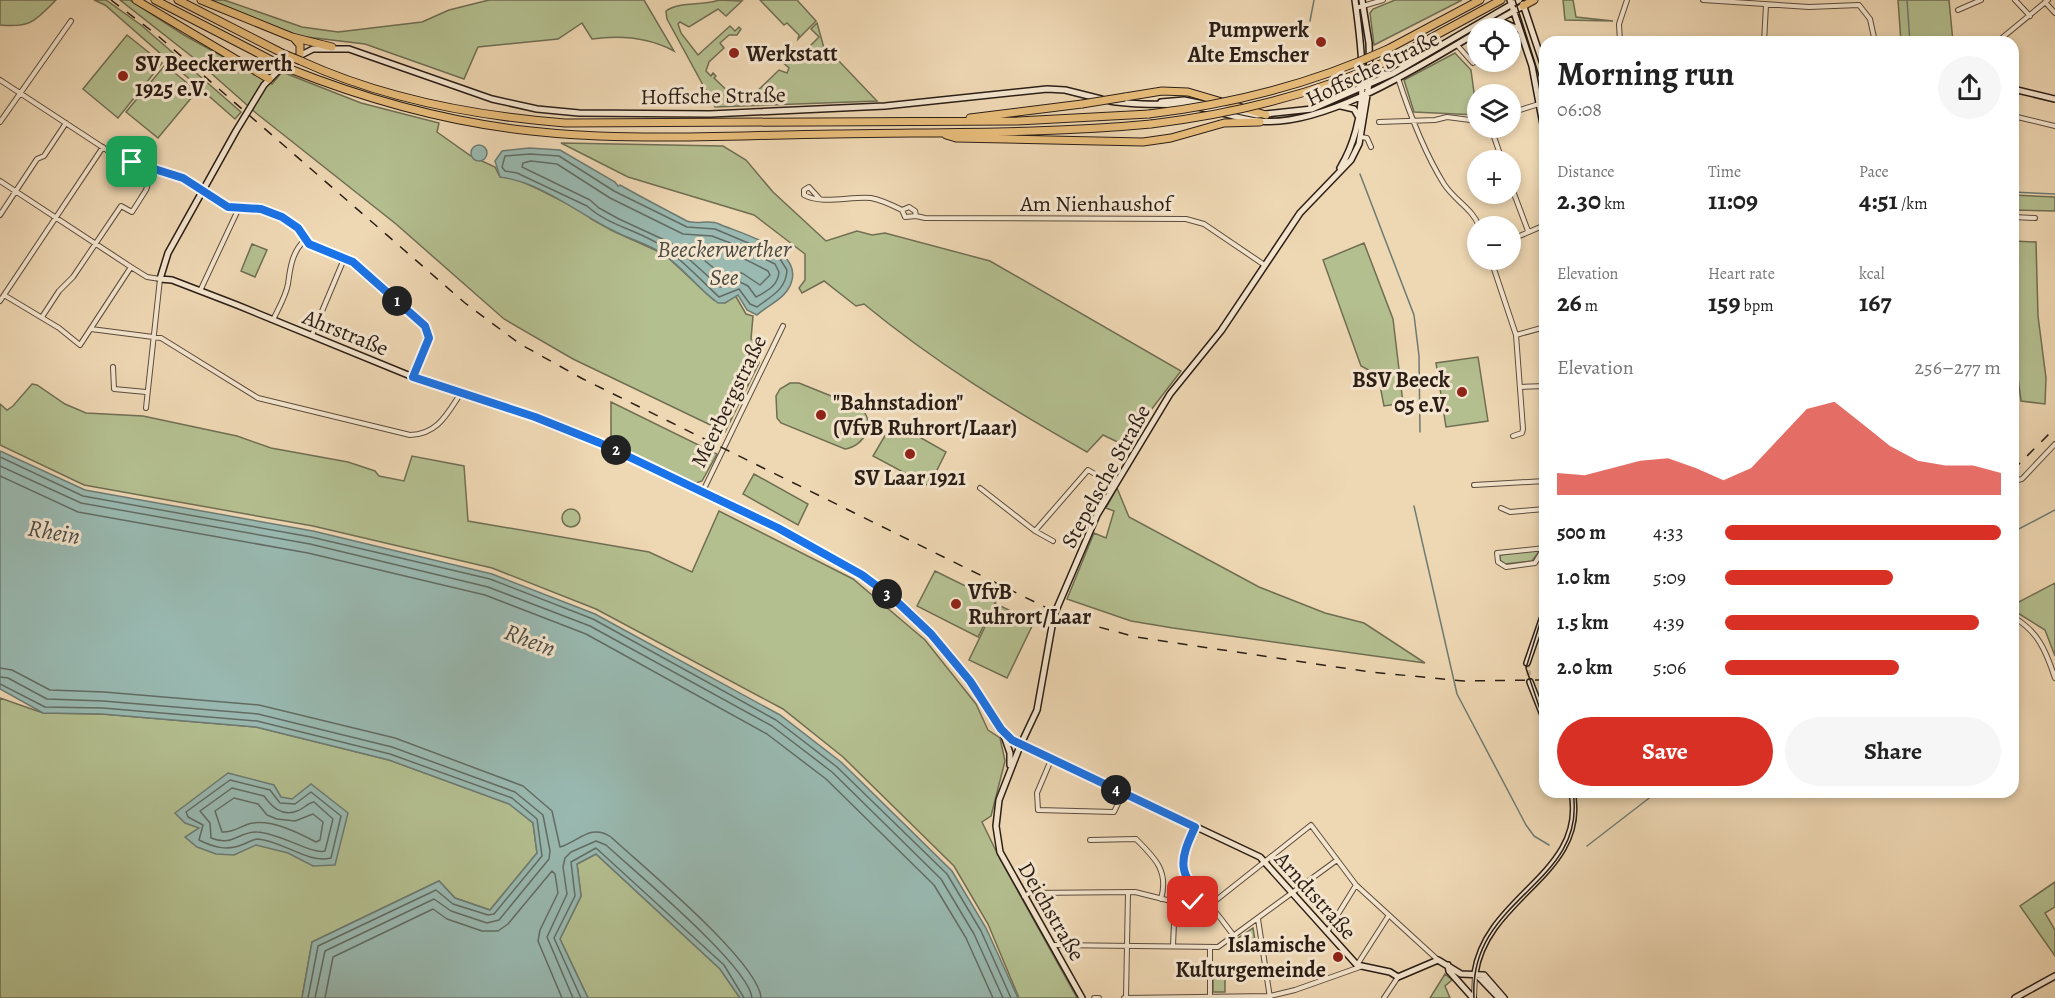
<!DOCTYPE html>
<meta charset="utf-8">
<style>
body{margin:0;font-family:Alegreya,serif;background:#f6f6f6;color:#222;height:100vh;display:flex;flex-direction:column;font-size:22px;white-space:nowrap}
*{box-sizing:border-box;margin:0}
p{font-size:20px;color:#767676}
.icon{flex:none;width:33px;height:33px;fill:none;stroke:currentColor;stroke-width:2;stroke-linecap:round;stroke-linejoin:round}
.map{position:relative;flex:1;overflow:hidden}
.side{position:absolute;left:1539px;top:36px;width:480px;height:762px;display:flex;flex-direction:column;background:#fff;border-radius:18px;box-shadow:0 3px 9px #0003}
.side>*{flex:none}
.tools{position:absolute;left:1467px;top:18px;display:grid;gap:12px}
.tools a{display:grid;place-items:center;width:54px;height:54px;border-radius:50%;background:#fff;box-shadow:0 3px 9px #0003;font-size:30px}
.pin{position:absolute;display:grid;place-items:center;width:51px;height:51px;color:#fff;margin:-26px;border-radius:12px;box-shadow:0 3px 9px #0006}
.km{position:absolute;width:30px;height:30px;margin:-15px;border-radius:50%;background:#222;color:#fff;font-size:16px;line-height:30px;text-align:center}
.round{display:grid;place-items:center;flex:none;width:63px;height:63px;border-radius:32px;background:#f6f6f6}
.headline{display:flex;align-items:center;justify-content:space-between;height:102px;padding:0 18px}
h1{font-size:33px;font-weight:600;line-height:45px}
.stats{display:grid;grid-template-columns:repeat(3,1fr);gap:9px;height:102px;padding:6px 18px}
.stats div{display:grid;align-content:center}
.stats b{font-size:26px;font-weight:600}
.stats small{font-size:16px;font-weight:400}
.stats p{font-size:16px}
.chart{height:168px;padding:12px 18px}
.chart p{display:flex;justify-content:space-between}
.chart svg{width:100%;height:108px;margin-top:6px;fill:#d93025;opacity:.7}
.action{display:flex;gap:12px;margin-top:auto;padding:12px 18px}
.action a{flex:1;height:69px;border-radius:36px;background:#d93025;color:#fff;font-size:24px;font-weight:600;line-height:69px;text-align:center}
.action a+a{background:#f6f6f6;color:#222}
ul{padding:0 18px;list-style:none;font-size:20px}
li{display:grid;grid-template-columns:96px 72px 1fr;align-items:center;height:45px}
li i{height:15px;border-radius:8px;background:#d93025}
.map>svg:first-child{display:block}
.green{fill:#b4bf90;stroke:#706e53;stroke-width:1.5}
.water{fill:#99b9b1;stroke:#6d7b73;stroke-width:1.5}
.lines{fill:none;stroke-linecap:round;stroke-linejoin:round}
.shore{stroke:#626c64;stroke-width:1.5}
.stream{stroke:#6d7b73;stroke-width:1.5}
.secondary-tunnel{stroke:#c7b294;stroke-width:5;stroke-dasharray:5 2.5;stroke-linecap:butt}
.street-casing{stroke:#5c4c3d;stroke-width:6}
.secondary-casing{stroke:#2b1e16;stroke-width:8}
.highway-casing{stroke:#2b1e16;stroke-width:9}
.street{stroke:#f4e5ce;stroke-width:4}
.secondary{stroke:#f4e5ce;stroke-width:5}
.highway{stroke:#e7bc7a;stroke-width:7}
.tram{stroke:#2b1e16;stroke-width:1.5}
.rail{stroke:#2b1e16;stroke-width:1.5;stroke-dasharray:10 10;stroke-linecap:butt}
.highway-bridge-casing{stroke:#2b1e16;stroke-width:9;stroke-linecap:butt}
.highway-bridge{stroke:#e7bc7a;stroke-width:7}
.route-casing{stroke:#fff;stroke-width:12}
.route{stroke:#1a73e8;stroke-width:8}
.poi-dot{fill:#8f2418;stroke:#f4e5ce;stroke-width:2}
.labels{text-anchor:middle;stroke-width:6;stroke-linejoin:round;paint-order:stroke}
.poi-label{font-size:22px;font-weight:bold;fill:#2b1e16;stroke:#f4e5ce;text-anchor:start}
.street-label{font-size:22px;fill:#2b1e16;stroke:#f4e5ce}
.water-label{font-size:24px;font-style:italic;fill:#4c4c44;stroke:#f4e5ce}
</style>
<div class="map">
<svg width="2055" height="998" viewBox="0 0 2055 998">
<rect width="100%" height="100%" fill="#eed7b3"/>
<filter id="stains"><feTurbulence type="fractalNoise" baseFrequency=".00333" numOctaves="4"/><feColorMatrix values="0 0 0 0 .2 0 0 0 0 .09 0 0 0 0 .02 0 0 0 .5 -.17"/></filter>
<radialGradient id="worn" r=".72"><stop offset=".6" stop-color="#630" stop-opacity="0"/><stop offset="1" stop-color="#630" stop-opacity=".3"/></radialGradient>
<!-- green -->
<path class="green" d="M0 0H56C35 21 31 28 0 25Z
M94 0H106L141 25 241 112 235 119 105 5Z
M120 0H130L184 35 272 84 282 72 361 103 439 123 437 132 471 156 495 167 500 177 514 178 538 189 584 212 591 219 613 231 664 254 714 300 725 303 735 295 746 314 753 316 751 339 760 346 759 363 725 432 573 359 504 319 396 224 256 113 195 59Z
M210 0H224L302 27 338 32 422 22 449 10 489 0H644L674 51C648 37 621 35 592 39L582 23 558 39 478 47 464 79 365 44 298 36Z
M719 0 742 1 726 16 718 9 689 27 680 22 678 24 681 33 698 55 730 26 735 31 739 27 741 29 737 35H729L720 43 724 48 709 62 706 71 711 76 713 73 716 76 714 78 738 101 741 99 747 101 779 70 787 73 789 68 780 60 782 58 786 62 792 56 798 61 805 54 804 51 816 61 837 59 877 101 715 107 667 19 666 11C679 1 703 6 719 0Z
M760 0H797L816 21 798 39 799 35 787 23 784 25Z
M1395 0H1462L1374 45 1370 13 1373 9Z
M1563 0H1573L1576 17 1613 21 1565 20Z
M1898 0H1949L1953 42H1901Z
M817 23 824 48 833 55 816 57 808 48 819 37 811 29Z
M127 35 162 63 118 118 83 89Z
M1455 53 1471 70 1477 115 1414 112 1404 80Z
M165 65 197 91 158 138 126 112Z
M561 143 723 146 746 160 773 192 826 241 857 231 872 235 885 233 990 261 1181 371 1124 445 1103 435 1087 452C1009 408 933 361 864 304L856 306 824 281 802 293 799 288 805 280V254L754 215 628 177Z
M2013 195 2055 197V211L2013 210Z
M2013 241 2036 242 2038 316 2046 378 2045 404 2021 401 2013 340Z
M1364 243 1393 319 1403 403 1384 406 1378 375 1361 366 1323 260Z
M252 244 267 250 255 277 241 271Z
M1478 357 1488 421 1446 427 1436 363Z
M790 383H799L861 408C876 423 865 446 845 449L781 423 777 418 776 396 780 389Z
M32 384 37 385 65 404 86 413 143 416 237 436 271 448 348 462 375 471 379 476 404 481 412 456 464 466 468 521 649 552 692 572 719 511 853 579 925 640 976 704 988 730 1000 738 1005 761 991 816 982 822 1000 859 1077 998H1019L988 924 954 866 843 757 783 709 596 609 492 568 313 526 84 485 0 445V404L7 410 13 406Z
M611 402 717 454 702 481 696 483 611 444Z
M893 422 946 452 929 486 873 456Z
M754 474 808 504 798 525 743 494Z
M1117 488 1129 517 1259 587 1325 613 1364 623 1425 663 1173 628 1131 621 1067 599 1094 533 1106 538 1114 511 1106 508Z
M562 518a9 9 0 1 1 18 0a9 9 0 1 1-18 0Z
M1541 549 1532 561 1505 564 1500 560V555Z
M935 571 996 601 978 637 917 606Z
M2055 583V656L2045 630 2013 610V605Z
M996 604 1034 622 1007 678 969 660Z
M0 698 43 713 102 714 256 727 389 760 510 804 533 823 537 853 490 910 455 898 439 881 312 942 302 998H0Z
M596 854 720 969 740 998H588L560 939 581 896 577 864Z
M2055 882V907L2045 913 2055 930V956L2020 906Z
M1253 928 1257 953H1232V942Z
M1213 967H1225V992H1213Z
M1445 974 1452 980 1445 986 1450 998H1430Z"/>
<!-- water -->
<path class="water" d="M471 153a8 8 0 1 1 16 0a8 8 0 1 1-16 0Z
M529 148 560 150 615 182 618 186 620 185C643 198 666 210 687 221 696 225 710 219 719 224 739 233 800 248 792 280 788 298 769 304 757 315L747 310 738 295 725 303H718C698 289 683 267 663 254 647 243 628 239 612 230 577 213 541 182 500 177L495 161 502 151Z
M0 451 85 490 313 531 492 574 595 614 780 715 841 762 952 871 986 928 1018 998H740L720 969 596 854 577 864 581 896 560 939 588 998H302L312 942 439 881 455 898 490 910 537 853 533 823 509 804 389 760 256 727 102 714 43 713 0 689Z
M228 773 274 785 281 797 292 799 311 784 348 813 335 865 313 866 288 853 256 845 234 855 216 854 197 847 185 837 199 828 185 823 175 813Z"/>
<g class="lines">
<!-- shore -->
<path class="shore" d="M530 154 559 156 614 191 687 227 715 229 760 248 780 259 787 270C786 290 771 296 757 307L750 304 739 289 719 297C702 281 686 264 668 250 643 231 610 227 587 206L517 173 505 171 502 167 505 156Z
M531 161 557 164 610 198 683 234 712 236 738 246 775 264 779 272C778 286 767 291 756 297L748 286 740 282 720 287 671 243 619 219 599 208 590 200 522 167 523 163Z
M694 245C721 246 745 259 768 271L770 275 760 285 742 273 722 275 692 250Z
M0 457 83 496 311 537 490 579 593 619 776 720 837 767 947 874 981 931 1011 998
M0 466 81 503 310 544 488 587 590 626 772 726 832 772 941 879 974 934 1003 998
M0 476 78 512 308 553 485 595 586 634 767 734 826 779 934 885 966 938 993 998
M0 668 12 670 50 690 104 692 259 705 395 738 523 786 552 811 560 847C578 842 591 823 611 837 641 865 759 962 761 998
M0 677 8 678 47 699 103 701 258 714 392 747 515 792 543 815 550 851 549 859 499 920 487 923 451 911 434 899 325 951 315 998
M0 684 45 707 103 708 257 721 390 754 512 798 537 819 542 856 494 914 488 915 453 904 436 890 318 946 308 998
M230 780 270 790 280 803 295 804 311 792 341 816 331 858C308 864 283 841 258 839 253 839 249 842 244 844 228 851 215 848 199 840L203 825 188 817 186 812Z
M232 788 264 796C272 807 282 817 297 811 304 809 307 803 314 802L333 819 325 851C313 855 277 832 257 832 239 831 233 847 211 838L210 823 200 811Z
M234 798 258 804 267 815 277 819 295 821 313 814 323 822 320 840 316 842C299 833 273 820 253 823 241 825 234 833 222 832L215 811Z
M325 998 333 957 433 909 447 919 482 931H498L508 924 552 871 555 874 558 893 540 930 538 941 562 998
M573 998 547 937 567 894 563 867 565 858 571 852 596 841 606 845C633 870 750 967 752 998
M581 998 554 938 575 896 571 862 596 848 724 965 744 998"/>
<!-- stream -->
<path class="stream" d="M1907 0 1910 42
M1310 21 1314 0
M1360 174 1414 315 1419 356 1420 432
M2013 192 2055 194
M1414 506 1457 694 1526 825 1534 836 1549 845
M2013 532 2055 510
M1587 846 1657 792"/>
<!-- secondary-tunnel -->
<path class="secondary-tunnel" d="M1527 663 1530 682"/>
<defs>
<path id="street" d="M1703 0 1809 7 1859 5 1870 19 1875 42
M2015 0 2030 16
M2045 2 2055 13
M1356 8 1383 0
M1958 10 1981 0
M1620 42 1619 24 1627 0
M1764 42 1766 5
M1997 42 2048 0
M1457 45 1473 63 1478 59
M1398 78C1410 115 1424 152 1444 184 1455 201 1472 208 1479 226
M0 80 119 158 183 178 228 207 238 210 261 209 282 217 298 228 309 244 353 262 425 326 429 338 413 377
M1510 113 1539 104
M2013 116 2055 126
M0 122 71 21
M1379 122 1435 120 1447 117 1478 121
M1491 128 1502 160
M1361 137 1367 138 1371 147
M0 181 131 267 147 277 160 279 146 408
M1510 183 1528 231
M819 198 809 187 804 190V195C822 205 851 196 871 198 882 200 892 205 902 210L909 207 915 211 916 216 925 218 1186 219 1204 224 1263 264
M902 210 905 217 916 216
M0 215 37 159 44 156 66 123
M2013 217 2035 218
M1510 240 1545 225
M1491 260 1516 335 1523 429 1522 433 1513 436
M200 291 238 210
M4 295 59 328 80 345 131 267
M0 301 103 147
M42 317 59 291 73 277 121 206 132 212 146 190 153 169
M273 320C278 309 286 296 288 284 290 269 292 252 304 241
M91 329 161 338 258 398 410 435C438 434 447 414 461 393
M312 335 344 259
M1516 335 1545 327
M113 367 114 389 146 392
M1520 387 1545 386
M2013 481 2022 479 2055 444
M1474 485 1545 481
M980 488 1035 531 1053 541
M703 491 783 326
M1501 508 1510 512 1545 509
M1035 531 1088 470 1114 485
M1544 548 1535 563 1506 567 1498 562 1497 553 1545 548
M2013 617C2038 631 2046 651 2055 678
M1051 760 1037 793 1038 810 1114 812 1123 793
M1195 827C1176 868 1181 873 1210 906 1219 915 1226 926 1234 936
M1090 840 1136 839C1155 858 1169 871 1161 899
M1024 896 1030 893 1135 892 1175 902 1205 901
M1210 905 1311 825 1356 885 1438 960
M1258 919 1270 998
M1327 932 1356 885
M1053 945 1218 947 1337 860
M1173 945 1175 902
M1357 965 1389 915
M1210 997V947
M1474 997 1475 975
M1094 998H1099
M1124 998 1270 996 1295 990 1360 967
M1126 998 1128 892
M1384 998 1398 977"/>
<path id="secondary" d="M1510 0 1532 66 1545 135
M1523 4 1545 70
M1498 20 1518 29
M1484 28 1523 6
M1370 69 1377 74H1390
M2013 89 2055 99
M1101 99 1065 90 1047 89 885 106 710 114 579 113 537 109 492 99 349 49H313L287 62 264 85 236 131 168 253 160 279 172 280 237 305 413 377 531 416 600 443 778 528 862 575 893 598 931 635 970 681 1001 729 1012 740 1260 857 1357 965 1390 972 1398 977 1438 960 1461 974 1484 975 1504 998
M1110 101C1137 106 1164 103 1192 106 1215 109 1236 119 1259 121 1324 128 1422 65 1478 32
M1161 102 1184 100 1257 115 1312 109 1392 74 1519 0
M1341 106 1354 109 1358 116
M1340 168C1371 117 1363 56 1355 0
M1527 663 1545 611
M1530 682 1545 720
M1003 733 1010 753V765
M1448 965 1449 971 1473 998
M1475 973C1487 895 1588 874 1572 792
M1475 973 1499 998
M1082 998 1000 852 996 826 999 800 1020 746 1037 710 1054 615 1097 515 1170 394 1221 331 1300 213 1351 160 1359 144 1370 77 1369 43 1362 0
M2015 998 2055 976"/>
<path id="highway" d="M136 0 269 79
M155 0 275 62
M178 0 284 54
M201 0 292 37 332 47
M1523 6 1534 0
M294 38 300 45V54
M1388 49 1480 0
M1392 59 1501 0
M301 61C384 99 475 116 565 123L1018 121 1149 114
M290 69C368 100 447 122 531 131 631 142 734 135 834 134 940 132 1046 134 1151 124
M1125 97 1162 91 1188 92 1266 115
M970 118 1082 104
M946 135 956 138 1143 142 1171 138 1224 123 1260 122"/>
</defs>
<!-- street casing -->
<use href="#street" class="street-casing"/>
<!-- secondary casing -->
<use href="#secondary" class="secondary-casing"/>
<!-- highway casing -->
<use href="#highway" class="highway-casing"/>
<!-- street -->
<use href="#street" class="street"/>
<!-- secondary -->
<use href="#secondary" class="secondary"/>
<!-- highway -->
<use href="#highway" class="highway"/>
<!-- tram -->
<path class="tram" d="M1515 0 1540 79 1545 141
M1545 607 1526 668 1545 724
M1474 998C1468 896 1588 886 1573 792"/>
<!-- rail -->
<path class="rail" d="M111 0 157 35 465 303 520 344 583 379 1049 609 1084 623 1136 637 1370 672 1464 681 1545 680
M2013 470 2055 428"/>
<defs>
<path id="highway-bridge" d="M284 54 301 61
M275 62 290 69
M1082 104 1125 97
M1149 114C1232 104 1312 84 1388 49
M1151 124C1234 114 1316 94 1392 59"/>
</defs>
<!-- highway-bridge casing -->
<use href="#highway-bridge" class="highway-bridge-casing"/>
<!-- highway-bridge -->
<use href="#highway-bridge" class="highway-bridge"/>
</g>
<g class="lines">
<defs>
<path id="route" d="M132 162 183 178 228 207 261 209 282 217 298 228 309 244 353 262 425 326 429 338 413 377 535 417 600 443 778 528 862 575 893 598 931 634 970 681 1001 729 1012 740 1195 827C1179 861 1177 873 1205 901L1193 902"/>
</defs>
<!-- route casing -->
<use href="#route" class="route-casing"/>
<!-- route -->
<use href="#route" class="route"/>
</g>
<!-- markers -->
<g class="poi-dot">
<circle cx="1321" cy="42" r="6"/>
<circle cx="734" cy="53" r="6"/>
<circle cx="123" cy="76" r="6"/>
<circle cx="1462" cy="392" r="6"/>
<circle cx="821" cy="415" r="6"/>
<circle cx="910" cy="454" r="6"/>
<circle cx="956" cy="604" r="6"/>
<circle cx="1338" cy="957" r="6"/>
</g>
<g class="labels">
<!-- poi labels -->
<g class="poi-label">
<text x="1309" y="37" text-anchor="end">Pumpwerk<tspan x="1309" dy="25">Alte Emscher</tspan></text>
<text x="746" y="61">Werkstatt</text>
<text x="135" y="71">SV Beeckerwerth<tspan x="135" dy="25">1925 e.V.</tspan></text>
<text x="1450" y="387" text-anchor="end">BSV Beeck<tspan x="1450" dy="25">05 e.V.</tspan></text>
<text x="833" y="410">"Bahnstadion"<tspan x="833" dy="25">(VfvB Ruhrort/Laar)</tspan></text>
<text x="910" y="485" text-anchor="middle">SV Laar 1921</text>
<text x="968" y="599">VfvB<tspan x="968" dy="25">Ruhrort/Laar</tspan></text>
<text x="1326" y="952" text-anchor="end">Islamische<tspan x="1326" dy="25">Kulturgemeinde</tspan></text>
</g>
<!-- street labels -->
<g class="street-label">
<text transform="translate(1372 68) rotate(-26)" y="8">Hoffsche Straße</text>
<text transform="translate(713 95) rotate(-1)" y="8">Hoffsche Straße</text>
<text x="1096" y="211">Am Nienhaushof</text>
<text transform="translate(346 332) rotate(22)" y="8">Ahrstraße</text>
<text transform="translate(728 401) rotate(-64)" y="8">Meerbergstraße</text>
<text transform="translate(1105 476) rotate(-61)" y="8">Stepelsche Straße</text>
<text transform="translate(1316 895) rotate(48)" y="8">Arndtstraße</text>
<text transform="translate(1052 911) rotate(60)" y="8">Deichstraße</text>
</g>
<!-- water labels -->
<g class="water-label">
<text x="724" y="257">Beeckerwerther<tspan x="724" dy="28">See</tspan></text>
<text transform="translate(54 532) rotate(10)" y="8">Rhein</text>
<text transform="translate(530 640) rotate(21)" y="8">Rhein</text>
</g>
</g>
<rect width="100%" height="100%" filter="url(#stains)"/>
<rect width="100%" height="100%" fill="url(#worn)"/>
</svg>
<div class="tools">
<a><svg class="icon" aria-label="locate" viewBox="0 0 24 24"><circle cx="12" cy="12" r="6"/><path d="M12 2v4M12 18v4M2 12h4M18 12h4"/></svg></a>
<a><svg class="icon" aria-label="layers" viewBox="0 0 24 24"><path d="M12 4l9 5-9 5-9-5zM3 14l9 5 9-5"/></svg></a>
<a>+</a>
<a>−</a>
</div>
<div class="pin" style="left:132px;top:162px;background:#1e9e55"><svg class="icon" aria-label="arrive" viewBox="0 0 24 24"><path d="M6 21V4h12l-3 4 3 4H6"/></svg></div>
<div class="pin" style="left:1193px;top:902px;background:#d93025"><svg class="icon" aria-label="check" viewBox="0 0 24 24"><path d="M5 12l5 5 9-10"/></svg></div>
<b class="km" style="left:397px;top:301px">1</b>
<b class="km" style="left:616px;top:450px">2</b>
<b class="km" style="left:887px;top:594px">3</b>
<b class="km" style="left:1116px;top:790px">4</b>
<section class="side">
<div class="headline"><div><h1>Morning run</h1><p>06:08</p></div><a class="round"><svg class="icon" aria-label="share" viewBox="0 0 24 24"><path d="M12 15V3M7 8l5-5 5 5M5 13v7h14v-7"/></svg></a></div>
<div class="stats">
<div><p>Distance</p><b>2.30<small> km</small></b></div>
<div><p>Time</p><b>11:09</b></div>
<div><p>Pace</p><b>4:51<small> /km</small></b></div>
</div>
<div class="stats">
<div><p>Elevation</p><b>26<small> m</small></b></div>
<div><p>Heart rate</p><b>159<small> bpm</small></b></div>
<div><p>kcal</p><b>167</b></div>
</div>
<div class="chart"><p><span>Elevation</span>256–277 m</p>
<svg viewBox="0 0 160 44" preserveAspectRatio="none"><path d="M0 44V35L10 36L20 33L30 30L40 29L50 33L60 38L70 33L80 21L90 9L100 6L110 15L120 24L130 30L140 32L150 32L160 35V44z"/></svg>
</div>
<ul>
<li><b>500 m</b>4:33<i style="width:100%"></i></li>
<li><b>1.0 km</b>5:09<i style="width:61%"></i></li>
<li><b>1.5 km</b>4:39<i style="width:92%"></i></li>
<li><b>2.0 km</b>5:06<i style="width:63%"></i></li>
</ul>
<div class="action"><a>Save</a><a>Share</a></div>
</section>
</div>
